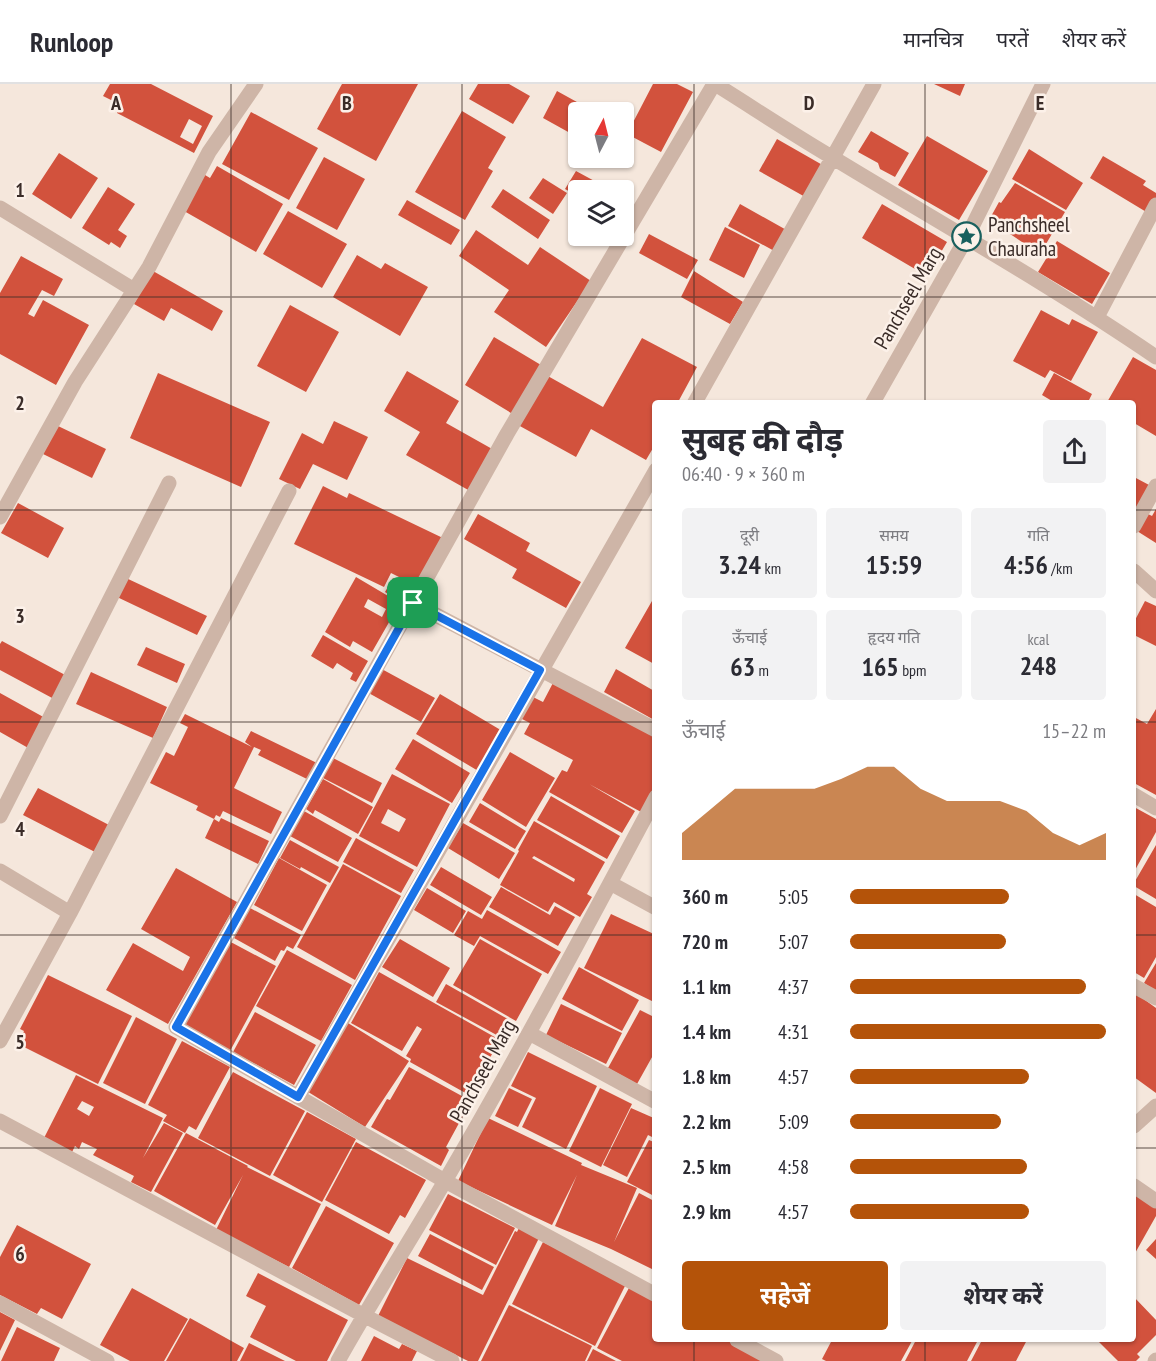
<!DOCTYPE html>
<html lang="hi">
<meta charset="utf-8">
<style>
body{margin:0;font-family:"PT Sans Narrow","Noto Sans Devanagari",sans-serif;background:#f2f2f3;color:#2b2b33;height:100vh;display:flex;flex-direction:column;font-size:22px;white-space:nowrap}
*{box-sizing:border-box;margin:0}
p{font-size:20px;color:#7c7c81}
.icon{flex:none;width:33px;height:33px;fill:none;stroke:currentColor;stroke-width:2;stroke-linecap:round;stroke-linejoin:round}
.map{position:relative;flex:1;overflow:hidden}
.sheet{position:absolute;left:652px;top:316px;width:484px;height:942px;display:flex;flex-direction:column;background:#fff;border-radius:6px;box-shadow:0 2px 4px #0004}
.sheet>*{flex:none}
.needle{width:39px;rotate:7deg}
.buttons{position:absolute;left:568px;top:18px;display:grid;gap:12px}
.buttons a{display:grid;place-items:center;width:66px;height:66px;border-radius:6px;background:#fff;box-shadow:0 2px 4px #0004;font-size:30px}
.pin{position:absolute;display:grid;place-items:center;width:51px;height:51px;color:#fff;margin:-26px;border-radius:12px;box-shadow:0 3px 9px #0006}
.round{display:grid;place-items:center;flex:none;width:63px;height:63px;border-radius:6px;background:#f2f2f3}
.overview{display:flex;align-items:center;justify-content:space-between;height:102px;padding:0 30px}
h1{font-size:33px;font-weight:700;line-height:45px}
.stats{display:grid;grid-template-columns:repeat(3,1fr);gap:9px;height:102px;padding:6px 30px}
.stats div{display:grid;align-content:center;border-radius:6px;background:#f2f2f3;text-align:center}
.stats b{font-size:26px;font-weight:700}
.stats small{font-size:16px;font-weight:400}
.stats p{font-size:16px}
.chart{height:168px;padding:12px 30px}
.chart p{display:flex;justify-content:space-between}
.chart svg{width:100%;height:108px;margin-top:6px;fill:#b45309;opacity:.7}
.primary-button{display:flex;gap:12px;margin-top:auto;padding:12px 30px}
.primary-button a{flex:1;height:69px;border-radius:6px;background:#b45309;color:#fff;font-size:24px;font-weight:700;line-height:69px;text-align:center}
.primary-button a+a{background:#f2f2f3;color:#2b2b33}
ul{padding:0 30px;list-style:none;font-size:20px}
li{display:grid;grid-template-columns:96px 72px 1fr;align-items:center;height:45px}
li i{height:15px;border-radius:8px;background:#b45309}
header{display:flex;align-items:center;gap:36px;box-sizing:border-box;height:84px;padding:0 30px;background:#fff;border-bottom:2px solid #e1e1e2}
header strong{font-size:28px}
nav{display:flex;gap:33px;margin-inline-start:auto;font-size:21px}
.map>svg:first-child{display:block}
.building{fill:#d2523d;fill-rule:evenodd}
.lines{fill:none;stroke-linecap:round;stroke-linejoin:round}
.street{stroke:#ceb5a7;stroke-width:15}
.route-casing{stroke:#fff;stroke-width:12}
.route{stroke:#1a73e8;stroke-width:8}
.grid{fill:none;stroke:#3a2c28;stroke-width:1.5;stroke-opacity:0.55}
.labels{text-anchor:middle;stroke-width:5;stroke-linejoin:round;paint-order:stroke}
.poi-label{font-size:21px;fill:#3a2c28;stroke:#fcf1e9;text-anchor:start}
.street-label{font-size:21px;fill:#3a2c28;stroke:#fcf1e9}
.grid-label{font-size:20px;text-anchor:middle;font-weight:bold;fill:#3a2c28;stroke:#fcf1e9;stroke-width:5;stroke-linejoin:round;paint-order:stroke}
</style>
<header>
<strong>Runloop</strong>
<nav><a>मानचित्र</a><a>परतें</a><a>शेयर करें</a></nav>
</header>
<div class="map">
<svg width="1156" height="1277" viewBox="0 0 1156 1277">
<rect width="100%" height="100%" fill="#f5e7dc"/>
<!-- building -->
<path class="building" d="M110 0H151L213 32 194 69 117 29 121 21 103 12ZM189 35 202 42 193 60 180 53Z
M342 0H418L376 77 317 45Z
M478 0H509L530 12 513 40 469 15Z
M653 0H677L693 8 661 68 627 50Z
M934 0H965L960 12Z
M557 7 595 28H579V54L543 34Z
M462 27 506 53 488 84 493 87 465 136 415 108Z
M251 28 318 64 289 116 222 80Z
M871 47 909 69 895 93 880 85 878 79 858 68Z
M927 52 988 87 959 136 898 101Z
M777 55 826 83 807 114 759 87Z
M1029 65 1083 99 1066 126 1012 95Z
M59 69 98 94 71 135 32 110Z
M1103 72 1146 97 1143 101 1156 109V116L1148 129 1090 94Z
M324 73 365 95 337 146 296 124Z
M217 82 283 120 256 168 184 127 205 91 210 94Z
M576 87 611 106H579V113L565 105Z
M543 94 567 109 553 130 529 114Z
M1015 99 1065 128 1040 170 989 136 999 118 1001 119Z
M108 103 135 120 118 146 127 152 120 164 111 158 109 161 82 144Z
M503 105 550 136 538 155 491 123Z
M407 116 460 146 451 161 398 131Z
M740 120 790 148 778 169 728 142Z
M882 120 947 158 927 192 862 154Z
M288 127 347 160 322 204 263 170Z
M725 143 760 161 744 194 709 176Z
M476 146 528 181 540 163 591 197 546 263 494 228 509 206 459 172Z
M649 150 698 176 687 195 639 169Z
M1057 157 1110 189 1092 220 1038 188Z
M357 171 381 185 385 179 428 203 400 252 333 213Z
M21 172 63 195 54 212 42 206 28 230 34 233 43 216 89 241 56 301 0 270V209Z
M153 187 223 227 212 247 171 224 164 237 134 220Z
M694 187 743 218 730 240 681 213Z
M290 221 339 248 306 308 257 282Z
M1041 226 1069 241 1072 235 1098 248 1071 297 1050 286 1045 294 1013 277Z
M494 253 546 284 516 332 465 301Z
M642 254 697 283 677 320H656V359L646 376 591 345 576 373 518 341 546 291 603 323Z
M1133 273 1156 286V352L1134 339V320H1106Z
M407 287 459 317 446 339 494 366 470 407 406 371 420 348 384 327Z
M158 289 270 338 241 403 130 354Z
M1054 289 1092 310 1087 320H1057L1042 311Z
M334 337 368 353 347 396 313 380 300 405 279 395 302 349 323 360Z
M58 342 106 365 92 394 43 370Z
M1134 393 1151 402 1137 428 1134 426Z
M323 402 347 414 349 409 445 455 421 504 391 489 384 503 294 460Z
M18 419 64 444 48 474 1 449Z
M1156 425V459L1137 447 1148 430 1152 432Z
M478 430 530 459 526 467 581 498 566 524 512 494 517 485 464 455Z
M356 493 400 519 372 568 353 557 350 563 325 548ZM368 515 386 525 382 533 364 523Z
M126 494 207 532 197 551 117 513Z
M393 494 417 507 408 522 385 508Z
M656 510V581L625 564Z
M1145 517 1156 522V562L1134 551V538Z
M323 551 368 577 356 598 350 595 353 589 337 579 333 585 311 572Z
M2 557 67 592 54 615 0 586V560Z
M146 563 185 580 177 599 137 581Z
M378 583 435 614 421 638 365 607Z
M616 585 656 608V637L604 608Z
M91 588 167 623 153 654 76 620Z
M554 597 656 651V705L643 729 589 700 635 727 622 749 549 708 562 686 567 688 573 676 524 650 530 639 520 634 531 612 543 618Z
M0 609 47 635 30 665 0 648Z
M440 610 504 648 480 688 416 650Z
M1156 625V711L1134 699V633L1147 640Z
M185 630 252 663 245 658 251 647 319 680 311 697 258 671 261 666 254 663 234 704 282 728 271 750 223 727 220 733 216 731 214 735 196 726 198 722 150 699 166 668 174 672 188 643 180 639Z
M413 655 470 689 452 719 395 685Z
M510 668 555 694 526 743 482 716Z
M333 674 382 699 372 719 323 694Z
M392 690 450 720 417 783 359 752ZM388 725 406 735 399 748 381 739Z
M323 695 373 723 358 750 315 726 313 730 306 725Z
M38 704 109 741 95 768 23 731Z
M551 712 620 752 607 775 537 736Z
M480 719 526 747 515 765 469 738Z
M1134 723 1156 735V748L1134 788Z
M304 727 352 754 338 778 290 752Z
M221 734 269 757 258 780 205 754 214 735 219 738Z
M534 737 605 778 587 810 592 813 580 833 554 818 548 828 500 801 519 767 518 766ZM534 772 575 795 574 798 532 774Z
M463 739 515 769 499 795 448 764Z
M356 754 414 786 401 809 343 778Z
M290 756 339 783 330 799 301 783 300 785 280 774Z
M1156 761V815L1134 802V799Z
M279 774 327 801 302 847 254 821Z
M343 780 401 812 355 896 297 863Z
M441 783 492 813 481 831 430 801Z
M176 784 237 818 168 940 106 906 133 859 183 887 190 873 141 845Z
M501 803 550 831 555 822 575 833 558 862 489 823Z
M427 804 466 827 453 849 414 826Z
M1134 810 1156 823V873L1144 894 1134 888Z
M250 824 301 851 293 865 287 862 284 867 281 866 275 877 234 854Z
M487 826 561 868 548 890 480 852 474 862 454 851 468 827 482 835Z
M611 830 656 851V919L584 884Z
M400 855 450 884 433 913 382 883Z
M480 855 542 890 516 937 453 901Z
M227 856 276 882 230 967 183 942Z
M287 866 352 901 321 957 256 922Z
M1156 879V907L1144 899Z
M579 883 639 916 622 947 562 915Z
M379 888 500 956 469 1011 410 978 411 975 406 972 422 945 417 942 402 967 351 939Z
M48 891 132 932 98 1000 18 960 24 947 20 945Z
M446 900 513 938 504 955 436 918Z
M1134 908 1156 924V1009L1134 993Z
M561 920 622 949 606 980 546 951Z
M640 926 656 934V966L637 1000 608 984Z
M255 928 316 961 294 1001 233 968Z
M136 933 177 955 145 1020 103 999Z
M348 939 409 977 365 1043 305 1006Z
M182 957 230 983 196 1046 189 1042 185 1049 163 1037 167 1031 148 1021Z
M528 968 597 1002 566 1065 522 1043 536 1014 511 1002Z
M409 983 471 1017 446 1063 449 1066 441 1082 371 1043 387 1015 390 1016Z
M233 988 305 1027 270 1092 198 1054Z
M76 991 163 1034 143 1074 164 1039 183 1049 151 1108 131 1098 134 1092 93 1071 97 1065 82 1058 79 1065 75 1062 72 1068 44 1054ZM82 1017 94 1023 89 1032 77 1025Z
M509 1004 532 1015 518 1043 495 1032Z
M600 1004 632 1020 601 1083 569 1067Z
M631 1024 656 1035V1055L648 1051 627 1093 603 1081Z
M307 1028 356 1055 322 1118 273 1091Z
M488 1034 582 1079 581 1081 637 1104 614 1158 639 1109 656 1118V1187L611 1165 555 1142 577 1091 552 1141 458 1097Z
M186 1049 248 1082 247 1083 321 1120 289 1183 216 1146 243 1091 215 1141 154 1107Z
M649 1056 656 1059V1070L653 1075 656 1076V1113L627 1098Z
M356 1058 426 1096 405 1134 400 1131 389 1150 325 1116Z
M1134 1109 1156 1121V1132L1134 1171Z
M448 1110 515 1144 496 1181 429 1146Z
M326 1122 394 1159 359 1221 292 1184Z
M17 1141 91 1180 62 1235 41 1224 37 1230 0 1211V1173Z
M519 1144 539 1154 478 1277H468L378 1232 407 1174 483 1211 515 1147 517 1148Z
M430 1150 494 1183 482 1206 418 1172Z
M1156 1155V1175L1146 1166Z
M543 1158 626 1200 595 1262 512 1220Z
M258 1189 348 1236 327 1277H296L250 1253 266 1222 246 1212Z
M630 1202 656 1216V1256H732L767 1277H622L597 1264Z
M132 1204 188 1235 164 1277H130L100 1261Z
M1134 1213 1156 1236V1251L1137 1270 1140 1273 1136 1277H1118L1097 1256H1134Z
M509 1221 592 1262 585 1277H481Z
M0 1228 15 1236 0 1267Z
M190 1234 244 1264 237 1277H166Z
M17 1243 60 1264 54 1277H1Z
M374 1252 399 1265 402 1260 417 1267 412 1277H361Z
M832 1256H908L912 1257 901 1277H826L822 1275Z
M916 1256H978L967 1277H905Z
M982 1256H1027L1016 1277H971Z
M249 1259 285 1277H240Z
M593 1265 616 1277H587Z"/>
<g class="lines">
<!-- street -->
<path class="street" d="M715 0C755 25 794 51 835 75 942 140 1052 202 1156 273
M0 124 134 206
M1097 233 1156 121
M694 320 874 0
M872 320 967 153 1043 0
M0 433 75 298 149 183 209 68 256 0
M1134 442 1156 402
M1134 487 1156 507
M413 519 656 646
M1134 711 1156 724
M0 732 169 399
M0 787 70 829 0 957
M610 799 656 824
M70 829 289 407
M1134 902 1156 914
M529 949 656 1018
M298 1013 656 386
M0 1037 363 1231 452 1277
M1134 1042 1156 1022
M1134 1102 1156 1117
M656 1211 445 1097 176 943 507 350 714 0
M0 1219 107 1277
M737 1256 776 1277
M338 1277C372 1216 410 1157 445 1097 519 971 587 842 656 713
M1155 1277 1156 1276"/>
</g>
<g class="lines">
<defs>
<path id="route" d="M413 519 540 586 298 1013 176 943Z"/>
</defs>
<!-- route casing -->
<use href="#route" class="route-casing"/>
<!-- route -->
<use href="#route" class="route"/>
</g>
<!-- grid -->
<path class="grid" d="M231 0V1277M462 0V1277M694 0V320M925 0V320M0 213H1156M0 426H656M1134 426H1156M0 638H656M1134 638H1156M0 851H656M1134 851H1156M0 1064H656M1134 1064H1156M694 1256V1277M925 1256V1277"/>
<!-- icons -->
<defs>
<symbol id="sight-ring" viewBox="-11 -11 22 22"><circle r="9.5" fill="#fcf1e9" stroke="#19605e" stroke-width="1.5"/><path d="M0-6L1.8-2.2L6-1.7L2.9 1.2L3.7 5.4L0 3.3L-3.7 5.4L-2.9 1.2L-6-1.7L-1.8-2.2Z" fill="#19605e"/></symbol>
</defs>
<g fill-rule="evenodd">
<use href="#sight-ring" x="950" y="136" width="33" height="33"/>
</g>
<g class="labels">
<!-- poi labels -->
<g class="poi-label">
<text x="988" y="148">Panchsheel<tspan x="988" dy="24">Chauraha</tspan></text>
</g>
<!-- street labels -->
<g class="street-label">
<text transform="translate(908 214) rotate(-60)" y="7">Panchseel Marg</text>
<text transform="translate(483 987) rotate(-61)" y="7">Panchseel Marg</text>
</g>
</g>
<g class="grid-label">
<text x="116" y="26">A</text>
<text x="347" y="26">B</text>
<text x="809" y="26">D</text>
<text x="1040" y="26">E</text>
<text x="20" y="113">1</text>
<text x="20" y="326">2</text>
<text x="20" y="539">3</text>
<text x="20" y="752">4</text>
<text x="20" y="965">5</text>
<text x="20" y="1177">6</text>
</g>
</svg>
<div class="buttons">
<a><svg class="needle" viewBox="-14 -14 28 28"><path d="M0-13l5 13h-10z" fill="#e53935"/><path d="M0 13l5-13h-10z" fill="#7c7c81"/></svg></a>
<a><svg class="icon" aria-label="layers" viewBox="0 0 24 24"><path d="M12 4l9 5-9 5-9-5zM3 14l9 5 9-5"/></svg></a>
</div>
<div class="pin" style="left:413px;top:519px;background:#1e9e55"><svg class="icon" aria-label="arrive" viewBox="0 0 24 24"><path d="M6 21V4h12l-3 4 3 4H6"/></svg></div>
<section class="sheet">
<div class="overview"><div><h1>सुबह की दौड़</h1><p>06:40 · 9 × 360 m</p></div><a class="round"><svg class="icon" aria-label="share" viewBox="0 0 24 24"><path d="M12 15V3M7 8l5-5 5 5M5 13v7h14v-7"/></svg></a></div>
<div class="stats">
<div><p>दूरी</p><b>3.24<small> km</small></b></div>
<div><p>समय</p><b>15:59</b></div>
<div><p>गति</p><b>4:56<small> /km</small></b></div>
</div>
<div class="stats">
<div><p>ऊँचाई</p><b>63<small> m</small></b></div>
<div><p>हृदय गति</p><b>165<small> bpm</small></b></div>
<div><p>kcal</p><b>248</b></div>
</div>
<div class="chart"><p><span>ऊँचाई</span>15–22 m</p>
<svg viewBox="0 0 160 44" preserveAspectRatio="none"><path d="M0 44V33L10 24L20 15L30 15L40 15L50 15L60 11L70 6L80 6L90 15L100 20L110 20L120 20L130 24L140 33L150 38L160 33V44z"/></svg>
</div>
<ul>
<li><b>360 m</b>5:05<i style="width:62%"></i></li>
<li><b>720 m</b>5:07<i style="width:61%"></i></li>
<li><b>1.1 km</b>4:37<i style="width:92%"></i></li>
<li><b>1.4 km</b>4:31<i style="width:100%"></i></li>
<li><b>1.8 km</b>4:57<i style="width:70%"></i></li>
<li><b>2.2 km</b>5:09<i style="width:59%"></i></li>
<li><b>2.5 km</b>4:58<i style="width:69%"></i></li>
<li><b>2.9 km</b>4:57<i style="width:70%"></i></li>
</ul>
<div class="primary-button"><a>सहेजें</a><a>शेयर करें</a></div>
</section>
</div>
